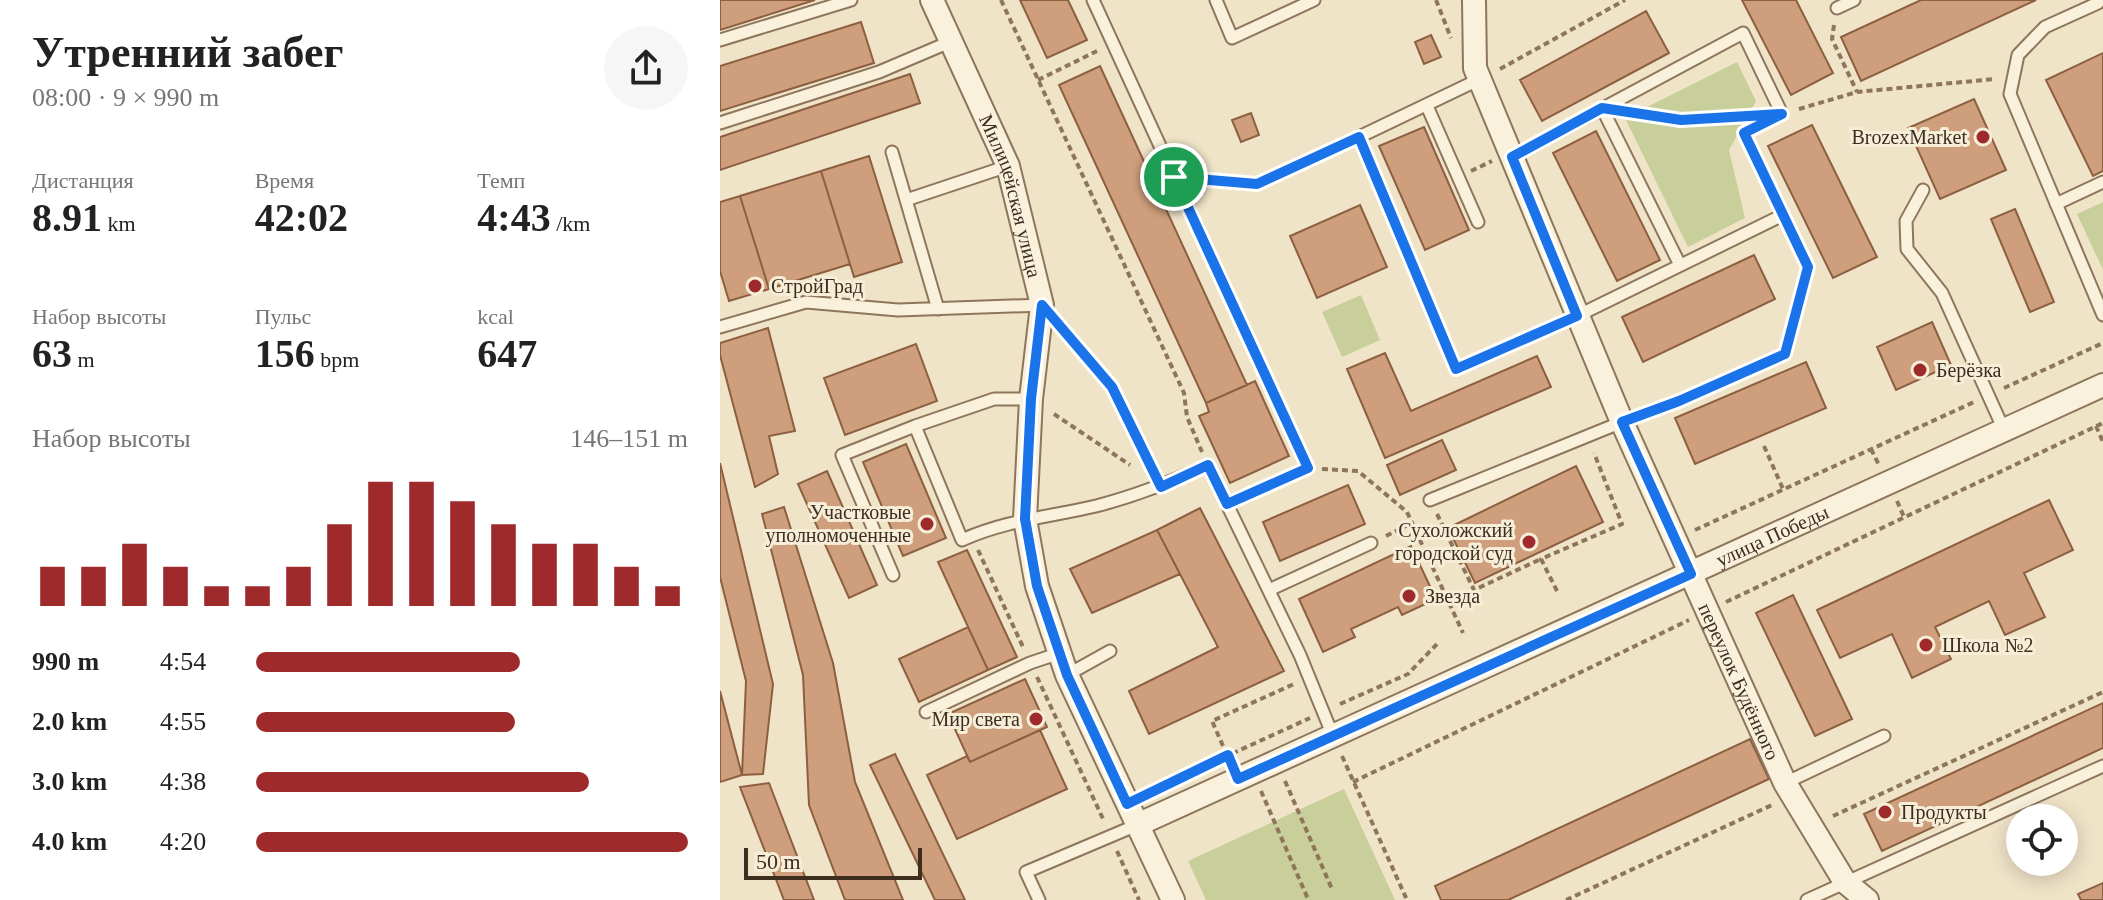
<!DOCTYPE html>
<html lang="ru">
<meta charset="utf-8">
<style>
body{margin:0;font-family:"Times New Roman",serif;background:#f6f6f6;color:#222;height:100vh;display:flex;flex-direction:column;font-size:30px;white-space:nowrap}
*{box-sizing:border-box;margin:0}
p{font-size:26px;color:#767676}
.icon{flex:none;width:44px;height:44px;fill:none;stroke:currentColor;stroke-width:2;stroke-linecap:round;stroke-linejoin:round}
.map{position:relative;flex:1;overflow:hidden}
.panel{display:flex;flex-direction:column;background:#fff;width:720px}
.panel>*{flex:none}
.tools{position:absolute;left:1286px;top:804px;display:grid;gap:16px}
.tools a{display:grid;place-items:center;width:72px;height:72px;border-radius:50%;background:#fff;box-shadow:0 4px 20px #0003;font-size:40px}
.scale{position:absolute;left:24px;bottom:20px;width:178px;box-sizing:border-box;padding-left:8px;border:4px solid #3d2e20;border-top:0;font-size:22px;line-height:28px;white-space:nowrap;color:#3d2e20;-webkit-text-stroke:6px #f7eed8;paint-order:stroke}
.pin{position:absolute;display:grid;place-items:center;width:68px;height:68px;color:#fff;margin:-34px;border:4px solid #fff;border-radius:50%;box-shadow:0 2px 8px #0007}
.round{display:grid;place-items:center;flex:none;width:84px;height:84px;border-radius:42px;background:#f6f6f6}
.headline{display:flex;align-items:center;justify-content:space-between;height:136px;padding:0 32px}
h1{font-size:44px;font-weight:700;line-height:60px}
.stats{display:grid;grid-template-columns:repeat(3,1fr);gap:12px;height:136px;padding:8px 32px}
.stats div{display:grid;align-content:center}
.stats b{font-size:40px;font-weight:700}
.stats small{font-size:22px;font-weight:400}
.stats p{font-size:22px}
.chart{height:224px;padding:16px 32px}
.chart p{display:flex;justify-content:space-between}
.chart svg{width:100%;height:144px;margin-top:8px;stroke:#9e2a2b;stroke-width:6}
ul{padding:0 32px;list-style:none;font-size:26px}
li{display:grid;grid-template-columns:128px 96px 1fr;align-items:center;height:60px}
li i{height:20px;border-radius:10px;background:#9e2a2b}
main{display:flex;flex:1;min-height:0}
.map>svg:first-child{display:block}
.green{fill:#c9cf9b}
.building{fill:#cf9f7d;stroke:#8d5f41;stroke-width:2}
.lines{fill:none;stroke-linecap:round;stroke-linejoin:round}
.service-casing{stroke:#8d765c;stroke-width:15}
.minor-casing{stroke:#8d765c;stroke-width:26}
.path{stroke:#8d765c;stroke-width:4;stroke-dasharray:6 4;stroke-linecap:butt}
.service{stroke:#faf1dc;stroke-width:11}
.minor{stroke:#faf1dc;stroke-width:22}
.route-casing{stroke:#fff;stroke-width:16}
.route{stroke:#1a73e8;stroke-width:10}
.poi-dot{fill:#9e2a2b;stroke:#f7eed8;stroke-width:3}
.labels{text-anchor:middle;stroke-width:6;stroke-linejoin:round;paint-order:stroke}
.poi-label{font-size:20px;fill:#3d2e20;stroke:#f7eed8;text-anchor:start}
.street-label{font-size:20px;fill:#3d2e20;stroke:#f7eed8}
</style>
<main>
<section class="panel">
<div class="headline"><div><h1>Утренний забег</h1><p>08:00 · 9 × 990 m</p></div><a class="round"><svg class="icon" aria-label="share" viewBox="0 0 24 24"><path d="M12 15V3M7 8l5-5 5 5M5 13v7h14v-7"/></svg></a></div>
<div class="stats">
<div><p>Дистанция</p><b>8.91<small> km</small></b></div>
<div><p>Время</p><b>42:02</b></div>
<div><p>Темп</p><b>4:43<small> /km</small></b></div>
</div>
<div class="stats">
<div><p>Набор высоты</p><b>63<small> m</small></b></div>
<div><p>Пульс</p><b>156<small> bpm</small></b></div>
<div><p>kcal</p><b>647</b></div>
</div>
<div class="chart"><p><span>Набор высоты</span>146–151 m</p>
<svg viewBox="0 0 160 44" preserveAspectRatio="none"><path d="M5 44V32M15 44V32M25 44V25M35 44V32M45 44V38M55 44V38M65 44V32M75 44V19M85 44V6M95 44V6M105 44V12M115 44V19M125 44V25M135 44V25M145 44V32M155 44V38"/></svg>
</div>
<ul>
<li><b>990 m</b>4:54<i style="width:61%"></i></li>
<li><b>2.0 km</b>4:55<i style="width:60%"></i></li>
<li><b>3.0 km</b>4:38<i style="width:77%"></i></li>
<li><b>4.0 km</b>4:20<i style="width:100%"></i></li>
</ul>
</section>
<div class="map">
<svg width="1383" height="900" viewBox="0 0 1383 900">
<rect width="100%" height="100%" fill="#f0e4c8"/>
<!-- green -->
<path class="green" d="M1017 62 1036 101 1009 150 1025 218 968 247 905 118Z
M1383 202V270L1357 214Z
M641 295 660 340 622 357 602 312Z
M624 789 675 900H486L468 861Z"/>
<!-- building -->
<path class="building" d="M0 0H95L0 30Z
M300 0H348L367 40 327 58Z
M1022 0H1076L1113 73 1071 95Z
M1201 0H1316L1141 81 1121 37Z
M926 11 949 53 822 121 800 80Z
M141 22 154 63 0 111V66Z
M711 35 721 57 704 64 695 42Z
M1383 53V171L1373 176 1326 80Z
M380 66 527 385 486 403 339 85Z
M190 74 200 103 0 170V137Z
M1254 99 1286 170 1220 199 1188 128Z
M531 113 539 135 521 142 512 120Z
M1092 125 1157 257 1113 278 1048 146Z
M704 127 749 230 705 250 659 146Z
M876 131 940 260 897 281 833 153Z
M149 156 182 262 134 277 101 171Z
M101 171 130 264 49 289 20 196Z
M20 196 49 289 9 301 0 271V202Z
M640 205 667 267 597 298 570 236Z
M1295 209 1334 302 1310 312 1271 219Z
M1034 255 1055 299 923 362 902 317Z
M1212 322 1231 365 1176 390 1157 347Z
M48 328 75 431 49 436 58 474 35 487 0 355V343Z
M196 344 217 401 125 435 104 378Z
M665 353 691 411 817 356 831 387 665 458 627 369Z
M1086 362 1106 408 975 464 955 418Z
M535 381 569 456 510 483 479 416 489 412 486 403Z
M722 440 736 470 680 495 667 465Z
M186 444 226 538 183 556 143 462Z
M0 463 53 684 43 774 22 775 26 681 0 577Z
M856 466 883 522 755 583 728 528Z
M107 471 157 585 129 598 78 484Z
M628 485 645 524 560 561 543 522Z
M1329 500 1353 550 1304 573 1325 617 1285 635 1269 601 1215 627 1231 659 1192 678 1172 634 1120 658 1097 610Z
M64 507 113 663 135 782 183 900H125L89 805 83 675 42 514Z
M480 508 564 671 429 734 409 691 498 647 437 530Z
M437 530 460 574 372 613 350 569Z
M691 546 716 599 682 615 678 607 631 629 635 637 603 652 579 599Z
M247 550 297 657 268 670 218 562Z
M1073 595 1132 719 1095 736 1036 613Z
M248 627 268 670 199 702 179 659Z
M305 679 327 727 250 762 228 714Z
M0 691 22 775 0 782Z
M1383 703V748L1162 851 1144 814Z
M320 730 347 789 237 839 207 775 247 756 250 762Z
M1030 739 1049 779 788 900H721L715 886Z
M175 754 245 900H215L150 765Z
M49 783 94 900H64L20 787Z
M1383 883V900H1361L1358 894Z"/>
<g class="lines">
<defs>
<path id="service" d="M373 0 588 468 507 504
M496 0 512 38 594 0
M1376 0 1378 3 1325 27 1298 55 1290 94 1383 315
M1117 8 1134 0
M0 40 131 0
M760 79 639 137 736 369 857 316 1063 215
M707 106 758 222
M882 108 960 265
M0 123 159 72 232 41
M172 152 218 309
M792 157 1023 33 1062 114 1024 133 1088 267 1065 354 959 401
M1203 190 1186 221 1187 249 1222 293 1284 430
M186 200 288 166
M1336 204 1383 182
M0 327 86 302 178 310 322 305 392 387 441 487
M195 426 242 540C286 520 330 517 376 506 415 496 451 482 488 465L580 655 613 736
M710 500 902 422
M173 575 122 455 195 426 274 399H311
M549 590 651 543
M347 675 390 651
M206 712 310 663 340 653
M1065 783 1164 736
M319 900 306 872 417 825
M1087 900 1383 766"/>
<g id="minor">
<path id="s1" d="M212 0 288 166 322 305 311 399 305 519 317 586 347 675 453 900"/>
<path id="s2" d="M754 0 755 68 902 422 1065 783 1125 882 1147 900"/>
<path id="s3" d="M417 825 1383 385"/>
</g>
</defs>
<!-- service casing -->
<use href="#service" class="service-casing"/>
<!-- minor casing -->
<use href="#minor" class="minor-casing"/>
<!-- path -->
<path class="path" d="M281 0 464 393 467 417 482 452
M716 0 731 38
M1114 25 1112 39 1137 92
M780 69 905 0
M318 80 377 51
M1079 109 1137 92 1275 79
M912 113 961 120 1015 117
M751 171 772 161
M472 179 537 184 626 143
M1284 388 1383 343
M334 414 410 465
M923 414 945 406
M1376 426 1383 442
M1044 446 1063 489
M1151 449 1159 465
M602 469 638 471 687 512 743 633
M1177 501 1184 517
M717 514 754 590 821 559
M975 530 1254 402
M666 536 692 523
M258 550 303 647
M837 591 821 559 902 524 874 453
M1006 602 1383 423
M317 677 384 821
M620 704 688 674 717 644
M507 755 492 721 574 684
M622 756 687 900
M485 766 590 718
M565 781 612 889
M633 782 969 620
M541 791 588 899
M1113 816 1383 692
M397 851 419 900
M846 900 1052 805"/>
<!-- service -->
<use href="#service" class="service"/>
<!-- minor -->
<use href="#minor" class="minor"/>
</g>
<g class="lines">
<defs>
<path id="route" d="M882 108 961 120 1062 114 1024 133 1088 267 1065 354 959 401 902 422 971 574 518 779 508 755 407 804 347 675 317 586 305 519 311 399 322 305 392 387 441 487 488 465 507 504 588 468 454 177 537 184 639 137 736 369 857 316 792 157Z"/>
</defs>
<!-- route casing -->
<use href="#route" class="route-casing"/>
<!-- route -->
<use href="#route" class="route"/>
</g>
<!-- markers -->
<g class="poi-dot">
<circle cx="1263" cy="137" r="8"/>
<circle cx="35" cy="286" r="8"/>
<circle cx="1200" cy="370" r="8"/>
<circle cx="207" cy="524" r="8"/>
<circle cx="809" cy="542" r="8"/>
<circle cx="689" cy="596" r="8"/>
<circle cx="1206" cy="645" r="8"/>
<circle cx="316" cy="719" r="8"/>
<circle cx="1165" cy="812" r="8"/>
</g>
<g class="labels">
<!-- poi labels -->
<g class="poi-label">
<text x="1247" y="144" text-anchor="end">BrozexMarket</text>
<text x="51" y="293">СтройГрад</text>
<text x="1216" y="377">Берёзка</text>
<text x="191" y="519" text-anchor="end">Участковые<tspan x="191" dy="23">уполномоченные</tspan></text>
<text x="793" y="537" text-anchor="end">Сухоложский<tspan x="793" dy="23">городской суд</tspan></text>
<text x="705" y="603">Звезда</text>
<text x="1222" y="652">Школа №2</text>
<text x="300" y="726" text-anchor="end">Мир света</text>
<text x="1181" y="819">Продукты</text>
</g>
<!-- street labels -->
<g class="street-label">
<text dy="7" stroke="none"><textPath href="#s1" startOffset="212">Милицейская улица</textPath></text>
<text dy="7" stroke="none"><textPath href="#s3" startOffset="698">улица Победы</textPath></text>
<text dy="7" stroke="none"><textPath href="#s2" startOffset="736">переулок Будённого</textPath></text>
</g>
</g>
</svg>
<div class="tools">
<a><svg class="icon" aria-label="locate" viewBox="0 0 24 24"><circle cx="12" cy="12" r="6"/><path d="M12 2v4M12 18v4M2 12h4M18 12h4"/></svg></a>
</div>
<div class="scale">50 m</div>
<div class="pin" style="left:454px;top:177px;background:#1e9e55"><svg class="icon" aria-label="arrive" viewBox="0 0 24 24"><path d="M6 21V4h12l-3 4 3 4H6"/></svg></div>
</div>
</main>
